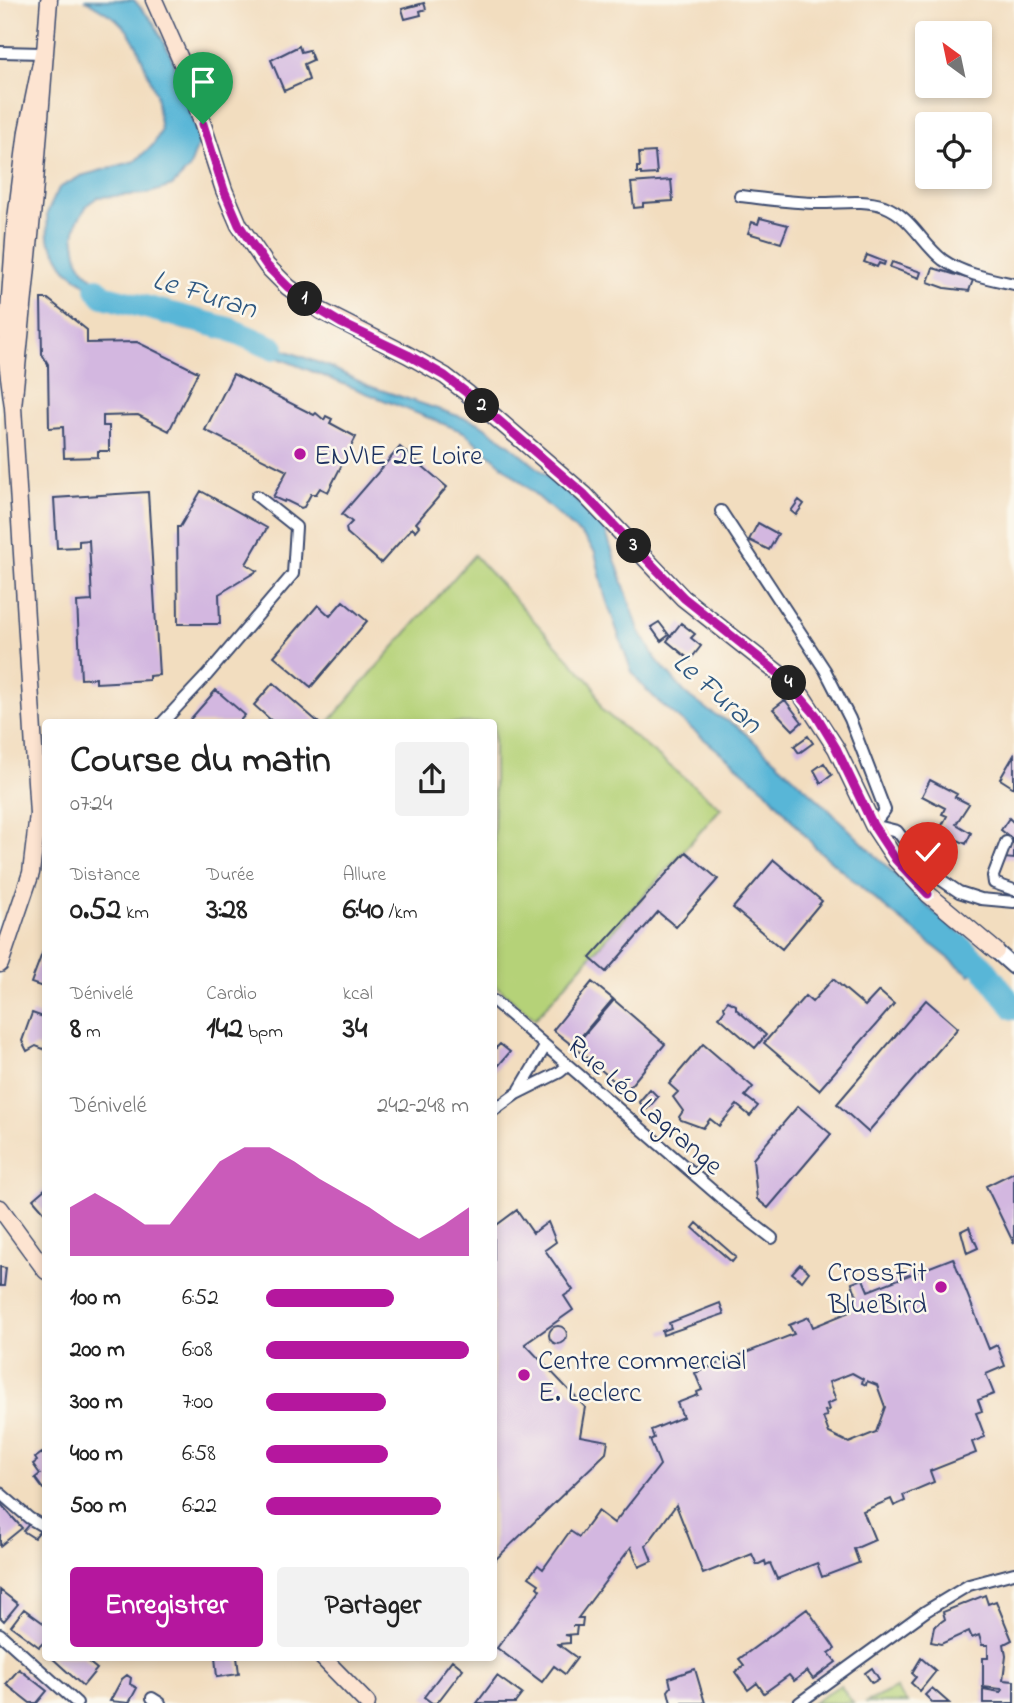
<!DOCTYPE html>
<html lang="fr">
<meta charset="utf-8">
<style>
body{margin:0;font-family:"Indie Flower",sans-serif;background:#f2f2f2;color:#222;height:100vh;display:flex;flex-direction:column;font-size:26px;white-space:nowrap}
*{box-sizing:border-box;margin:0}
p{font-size:23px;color:#767676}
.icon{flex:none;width:38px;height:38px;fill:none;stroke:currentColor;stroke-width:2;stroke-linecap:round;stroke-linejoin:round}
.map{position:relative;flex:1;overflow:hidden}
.sheet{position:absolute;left:42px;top:719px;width:455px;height:942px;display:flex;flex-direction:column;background:#fff;border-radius:7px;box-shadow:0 4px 10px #0003}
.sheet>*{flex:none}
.needle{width:46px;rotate:327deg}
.buttons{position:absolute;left:915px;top:21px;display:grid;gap:14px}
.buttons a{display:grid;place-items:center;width:77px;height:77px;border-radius:7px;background:#fff;box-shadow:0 4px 10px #0003;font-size:35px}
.pin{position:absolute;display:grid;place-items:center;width:60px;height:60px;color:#fff;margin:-72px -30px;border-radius:50% 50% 50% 0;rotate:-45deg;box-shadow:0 0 7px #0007}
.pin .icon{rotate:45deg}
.km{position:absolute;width:35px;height:35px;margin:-18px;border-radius:50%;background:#222;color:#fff;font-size:19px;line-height:35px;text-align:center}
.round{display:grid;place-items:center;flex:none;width:74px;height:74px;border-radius:7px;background:#f2f2f2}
.summary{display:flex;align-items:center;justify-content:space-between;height:119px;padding:0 28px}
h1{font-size:38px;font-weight:700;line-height:52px}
.stats{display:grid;grid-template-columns:repeat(3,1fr);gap:10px;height:119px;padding:7px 28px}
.stats div{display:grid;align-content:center}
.stats b{font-size:30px;font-weight:700}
.stats small{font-size:19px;font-weight:400}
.stats p{font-size:19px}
.chart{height:196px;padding:14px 28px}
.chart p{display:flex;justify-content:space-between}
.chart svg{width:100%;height:126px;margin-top:7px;fill:#b5179e;opacity:.7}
.button{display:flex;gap:14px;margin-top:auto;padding:14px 28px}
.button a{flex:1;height:80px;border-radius:7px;background:#b5179e;color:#fff;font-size:28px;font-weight:700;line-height:80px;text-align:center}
.button a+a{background:#f2f2f2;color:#222}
ul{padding:0 28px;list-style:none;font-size:23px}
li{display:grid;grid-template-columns:112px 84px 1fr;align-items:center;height:52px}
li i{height:18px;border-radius:9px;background:#b5179e}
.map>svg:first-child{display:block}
.green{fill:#b5d278;stroke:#68806b;stroke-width:2}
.water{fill:#59b6d7;stroke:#3a729a;stroke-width:2}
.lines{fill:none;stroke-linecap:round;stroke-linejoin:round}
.river{stroke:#59b6d7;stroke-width:24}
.building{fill:#d3b7e0;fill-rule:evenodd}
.minor-casing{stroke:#3b496d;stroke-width:14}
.tertiary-casing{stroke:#3b496d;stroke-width:18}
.secondary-casing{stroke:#3b496d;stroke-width:19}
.minor{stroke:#fff;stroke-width:10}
.tertiary{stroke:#fff;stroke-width:14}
.secondary{stroke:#fde4d1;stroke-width:16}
.route-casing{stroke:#fff;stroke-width:14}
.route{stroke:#b5179e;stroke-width:9}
.poi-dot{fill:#b5179e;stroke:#fbf7ec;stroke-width:2.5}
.labels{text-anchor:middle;stroke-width:5;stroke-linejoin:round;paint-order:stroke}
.poi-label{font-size:28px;fill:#1b2f5e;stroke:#fbf7ec;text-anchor:start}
.street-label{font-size:28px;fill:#1b2f5e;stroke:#fbf7ec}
.water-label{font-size:30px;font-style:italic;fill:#2e5882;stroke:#fbf7ec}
</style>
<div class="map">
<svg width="1014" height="1703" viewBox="0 0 1014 1703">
<rect width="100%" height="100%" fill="#fbf7ec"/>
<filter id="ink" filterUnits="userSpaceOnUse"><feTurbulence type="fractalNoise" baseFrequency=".0143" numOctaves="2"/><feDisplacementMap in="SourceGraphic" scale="14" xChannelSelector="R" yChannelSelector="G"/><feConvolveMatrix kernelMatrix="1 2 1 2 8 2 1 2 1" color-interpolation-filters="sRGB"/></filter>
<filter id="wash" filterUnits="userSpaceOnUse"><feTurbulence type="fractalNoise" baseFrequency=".00686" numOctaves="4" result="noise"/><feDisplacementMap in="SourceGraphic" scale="28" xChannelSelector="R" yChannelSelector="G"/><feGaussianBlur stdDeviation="1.57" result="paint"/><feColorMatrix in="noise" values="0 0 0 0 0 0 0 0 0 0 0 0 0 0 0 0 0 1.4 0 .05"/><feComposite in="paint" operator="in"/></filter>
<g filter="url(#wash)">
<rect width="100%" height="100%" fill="#f2ddbf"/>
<!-- green -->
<path class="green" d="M474 555 593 685 602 710 721 808 535 1019 494 984V723H328Z
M840 1685 853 1703H813Z
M896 1688 907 1703H865Z"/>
<!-- water -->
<path class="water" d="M86 0H134L154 23 171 56 190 109 199 142 189 169 172 186 146 194 98 197 88 204 77 222 74 236 78 260 84 270 111 295 132 304 227 330 276 347 330 367 369 386 479 423 510 445 575 499 605 530 639 630 656 659 686 694 710 712 737 726 823 804 927 906 988 957 970 975 877 901 816 848 765 789 659 702 641 684 631 670 605 596 595 552 586 539 464 432 231 339 184 329 111 305 66 269 48 239 47 213 59 188 81 176 135 161 153 145 161 131 156 94 137 46 128 31 116 19Z"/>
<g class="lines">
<!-- river -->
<path class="river" d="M97 289 103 296 229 329 273 348
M957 944 983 967 1014 1008"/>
</g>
<g id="blocks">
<!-- building -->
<path class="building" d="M424 3 426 9 420 11 421 15 405 19 402 9Z
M299 46 301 52 309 50 313 60 304 64 309 80 284 91 271 60Z
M655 152 657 174 641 175V173H637V167H640L639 153Z
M671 180 673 201 643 203V207L634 208 631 183Z
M760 218 788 225 781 243 748 233 752 222 758 224Z
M867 255 885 262 884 265 879 263 877 267 864 262Z
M892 262 921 272 919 278 890 267Z
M933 268 973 280 969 291 945 288 928 282Z
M41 299H48L87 330V343L137 342 198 372 169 431 138 415 103 416V426H109V451H98V457L64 458 63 427 49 428 48 364 42 354Z
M233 374 314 415 316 413 324 420 326 416 332 419 330 423 356 437 328 492 320 488 316 494H311L304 507 301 508 285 500 284 502 273 497 287 471 205 430Z
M400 447 447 487 416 523 419 526 415 531 412 528 381 563 347 533 346 528 352 522 342 514Z
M201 491 267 528 246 564 257 571 219 594 220 624H178L177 527H180Z
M148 492 159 675 149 676V680L96 683V678L81 679 77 602 92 601 89 540 79 541V547L57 548 54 498Z
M799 500 804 504 796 515 791 511Z
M758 523 778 534 769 550 749 540Z
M343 601 367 621 311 687 274 656 318 605 330 616Z
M659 622 669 635 661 641 651 627Z
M681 623 695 634 691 638 701 646 690 660 667 641Z
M273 683 319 723H274L254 705Z
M216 690 245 715 238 723H187Z
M785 700 802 722 793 730 773 709Z
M808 736 813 743 799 753 794 746Z
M1014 755V788L1000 779Z
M824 763 832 775 821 783 814 770Z
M930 780 957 794 955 797 969 804 956 824 971 833 966 844 939 831 947 816 942 814 945 808 922 796Z
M1009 818 1014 823V840L1001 830Z
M1014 840V859L1003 858 1009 844Z
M686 852 718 879 676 927 658 912 606 972 590 958Z
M774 860 822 901 782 949 733 908Z
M43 951 46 952V988L31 983Z
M833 979 865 1006 879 991 894 1004 819 1090 764 1043 805 996 812 1002Z
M592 982 613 999 573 1046 553 1030Z
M614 1000 665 1044 626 1091 574 1047Z
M926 1000 958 1028 868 1132 837 1104Z
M728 1001 736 1005V1009L766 1035 755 1048 719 1017 725 1010 724 1006Z
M32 1013 46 1018V1050L36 1046 27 1051 22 1041Z
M500 1044 510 1052 494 1071V1046L496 1048Z
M703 1044 753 1087 745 1096 758 1106 750 1116 737 1105 719 1126 710 1119 703 1128 681 1120 679 1117 683 1111 673 1097 678 1092 669 1084Z
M650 1089 658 1097 647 1109 639 1102Z
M798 1106 831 1134 768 1208 757 1199 753 1159Z
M1014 1172V1244L986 1186Z
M46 1188V1214L33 1199Z
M517 1210 533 1233 548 1222 556 1242 545 1250 573 1290 564 1296 573 1310 525 1344 585 1407 580 1436 608 1441 606 1453 494 1561V1227Z
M697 1223 736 1257 732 1262 693 1228Z
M969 1227 978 1248 967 1253 961 1231Z
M953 1258 989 1349 997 1345 1005 1366 986 1374 994 1394 978 1400 982 1411 976 1413 985 1437 972 1442 976 1453 930 1471 934 1482 903 1495 905 1501 894 1506 891 1499 863 1511 875 1540 854 1549 859 1563 822 1577 817 1563 777 1579 770 1563 766 1565 765 1561 757 1565 752 1554 703 1574 676 1505 646 1546 652 1561 639 1567 631 1547 578 1618H583L582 1626H572H577L576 1634 565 1635 570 1636V1643L558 1644 577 1658 565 1674 554 1666 542 1682 497 1648 540 1590 537 1587 539 1584 529 1577 538 1565 543 1569 570 1531 579 1537 598 1511 614 1523 660 1465 650 1440 654 1438 651 1430 683 1417 677 1403 698 1395 697 1392 702 1390 695 1373 794 1334 789 1325 809 1317 813 1327 852 1311 848 1299 857 1296 852 1283 863 1279 868 1291ZM852 1373 863 1379 862 1383 866 1385 867 1381 877 1385 885 1407 876 1432 849 1443 829 1433 823 1417 827 1416 825 1411 829 1410 827 1404 836 1400 829 1382Z
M800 1264 809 1272 802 1281 792 1273Z
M0 1267 6 1268 4 1286H0Z
M720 1303 724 1314 663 1335 662 1331 671 1328 669 1323Z
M549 1335a9 9 0 1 1 18 0a9 9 0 1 1-18 0Z
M42 1453 44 1456 46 1455V1487L43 1489 35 1478 40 1474 33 1464 37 1461 35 1458Z
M0 1503 22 1528 0 1546Z
M29 1524 40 1531 34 1538 23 1531Z
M0 1590 18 1604 4 1621 0 1617Z
M985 1595 988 1604 996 1601 1012 1640 1004 1644 1006 1656 1003 1680 1014 1681V1703H983V1689L1001 1692 1002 1689 983 1687V1658H988V1645H982L979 1635 972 1638 969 1631 941 1644 931 1642 934 1627 945 1619 943 1612Z
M24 1609 46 1625V1640L39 1647 11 1626Z
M807 1609 832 1644 835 1649 829 1653 836 1662 813 1679 807 1671 794 1681 789 1675 764 1693 757 1683 748 1690 735 1672 744 1665 739 1659Z
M51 1657H82L97 1669 83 1686Z
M215 1657H237L239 1674 217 1677Z
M921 1658 936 1671 920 1691 911 1683 916 1677 912 1673Z
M452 1660 463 1669 437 1703H432L424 1697Z
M872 1668 879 1679 872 1683 865 1673Z
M19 1669 47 1691 37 1703H30L6 1684Z
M695 1669 705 1703H671L668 1691 671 1687 669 1678Z
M127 1675 131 1678 130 1684 137 1688 129 1703 110 1701 122 1679Z
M497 1676 522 1694 515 1703H477Z
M932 1688 949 1703H933L925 1695Z"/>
</g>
</g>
<g filter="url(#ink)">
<use href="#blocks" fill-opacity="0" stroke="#3b496d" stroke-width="2"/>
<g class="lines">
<defs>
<path id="minor" d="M0 52 43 53
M740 196C767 199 793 203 820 203 842 203 863 199 884 206 912 217 921 243 943 260 963 274 991 279 1014 284
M721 511 825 670 850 719 885 810 873 825 897 831 928 871 959 892 981 899 1014 902
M162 723 207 675 293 574 296 527 257 496
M1006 842 993 876 994 883 1014 890
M494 1001 728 1204 772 1238
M520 1089 545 1047
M494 1110 516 1094 560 1072 567 1066
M0 1493 29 1518 46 1528
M0 1634 77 1703
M152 1698 160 1703
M799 1703 926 1611 969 1585 1014 1573"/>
<path id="tertiary" d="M996 951 1014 967"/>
<path id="secondary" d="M154 0 185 70 224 190 239 225 267 266 288 287 321 311 408 355 445 376 467 393 585 495 683 598 782 676 802 696 836 748 873 825 896 860 928 894 996 951
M43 53 27 131 15 227 6 354 13 407 34 196 49 0
M0 964 31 873 38 814 13 407
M0 1208 46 1271
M322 1657 367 1703"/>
</defs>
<!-- minor casing -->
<use href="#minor" class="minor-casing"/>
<!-- tertiary casing -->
<use href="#tertiary" class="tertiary-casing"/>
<!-- secondary casing -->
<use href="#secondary" class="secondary-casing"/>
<!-- minor -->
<use href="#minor" class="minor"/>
<!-- tertiary -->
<use href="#tertiary" class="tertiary"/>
<!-- secondary -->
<use href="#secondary" class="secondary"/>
</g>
</g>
<g class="lines" filter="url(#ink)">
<defs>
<path id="route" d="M203 124 224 190 239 225 267 266 288 287 321 311 341 323 408 355 445 376 467 393 585 495 684 598 782 676 816 715 836 748 873 825 896 860 928 894"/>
</defs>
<!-- route casing -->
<use href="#route" class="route-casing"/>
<!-- route -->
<use href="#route" class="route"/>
</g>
<!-- markers -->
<g class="poi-dot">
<circle cx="300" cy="454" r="7"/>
<circle cx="941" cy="1287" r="7"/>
<circle cx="524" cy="1375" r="7"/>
</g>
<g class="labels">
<!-- poi labels -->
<g class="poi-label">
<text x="314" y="464">ENVIE 2E Loire</text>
<text x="927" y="1281" text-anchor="end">CrossFit<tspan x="927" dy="32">BlueBird</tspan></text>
<text x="538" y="1369">Centre commercial<tspan x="538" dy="32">E. Leclerc</tspan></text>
</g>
<!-- street labels -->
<g class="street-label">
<text transform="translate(646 1104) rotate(41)" y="10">Rue Léo Lagrange</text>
</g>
<!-- water labels -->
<g class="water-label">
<text transform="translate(205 293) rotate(17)" y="10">Le Furan</text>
<text transform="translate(718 692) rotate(41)" y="10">Le Furan</text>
</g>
</g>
</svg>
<div class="buttons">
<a><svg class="needle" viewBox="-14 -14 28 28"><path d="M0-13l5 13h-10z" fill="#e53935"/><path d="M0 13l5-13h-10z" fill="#767676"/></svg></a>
<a><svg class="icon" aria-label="locate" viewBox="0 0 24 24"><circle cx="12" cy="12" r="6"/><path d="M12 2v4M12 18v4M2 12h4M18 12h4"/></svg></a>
</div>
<div class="pin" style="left:203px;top:124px;background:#1e9e55"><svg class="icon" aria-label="arrive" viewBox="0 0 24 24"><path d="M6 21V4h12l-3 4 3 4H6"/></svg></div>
<div class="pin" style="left:928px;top:894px;background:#d93025"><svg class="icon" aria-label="check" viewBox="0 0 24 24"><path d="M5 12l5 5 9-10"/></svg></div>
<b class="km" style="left:305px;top:299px">1</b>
<b class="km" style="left:482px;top:406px">2</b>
<b class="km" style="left:634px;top:546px">3</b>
<b class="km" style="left:789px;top:683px">4</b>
<section class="sheet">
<div class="summary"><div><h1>Course du matin</h1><p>07:24</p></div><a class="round"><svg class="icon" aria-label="share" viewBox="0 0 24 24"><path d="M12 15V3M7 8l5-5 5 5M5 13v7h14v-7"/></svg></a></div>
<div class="stats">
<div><p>Distance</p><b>0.52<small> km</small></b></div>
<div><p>Durée</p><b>3:28</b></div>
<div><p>Allure</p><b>6:40<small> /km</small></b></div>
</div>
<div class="stats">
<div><p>Dénivelé</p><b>8<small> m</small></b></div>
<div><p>Cardio</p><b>142<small> bpm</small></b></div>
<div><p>kcal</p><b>34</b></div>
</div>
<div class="chart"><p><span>Dénivelé</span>242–248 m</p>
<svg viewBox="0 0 160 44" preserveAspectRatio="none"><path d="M0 44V27L10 22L20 27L30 33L40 33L50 22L60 11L70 6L80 6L90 11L100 17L110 22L120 27L130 33L140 38L150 33L160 27V44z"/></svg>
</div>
<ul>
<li><b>100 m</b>6:52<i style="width:63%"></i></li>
<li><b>200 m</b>6:08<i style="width:100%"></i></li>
<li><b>300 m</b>7:00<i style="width:59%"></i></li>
<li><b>400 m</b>6:58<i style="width:60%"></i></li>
<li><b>500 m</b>6:22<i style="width:86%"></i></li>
</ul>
<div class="button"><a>Enregistrer</a><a>Partager</a></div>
</section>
</div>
